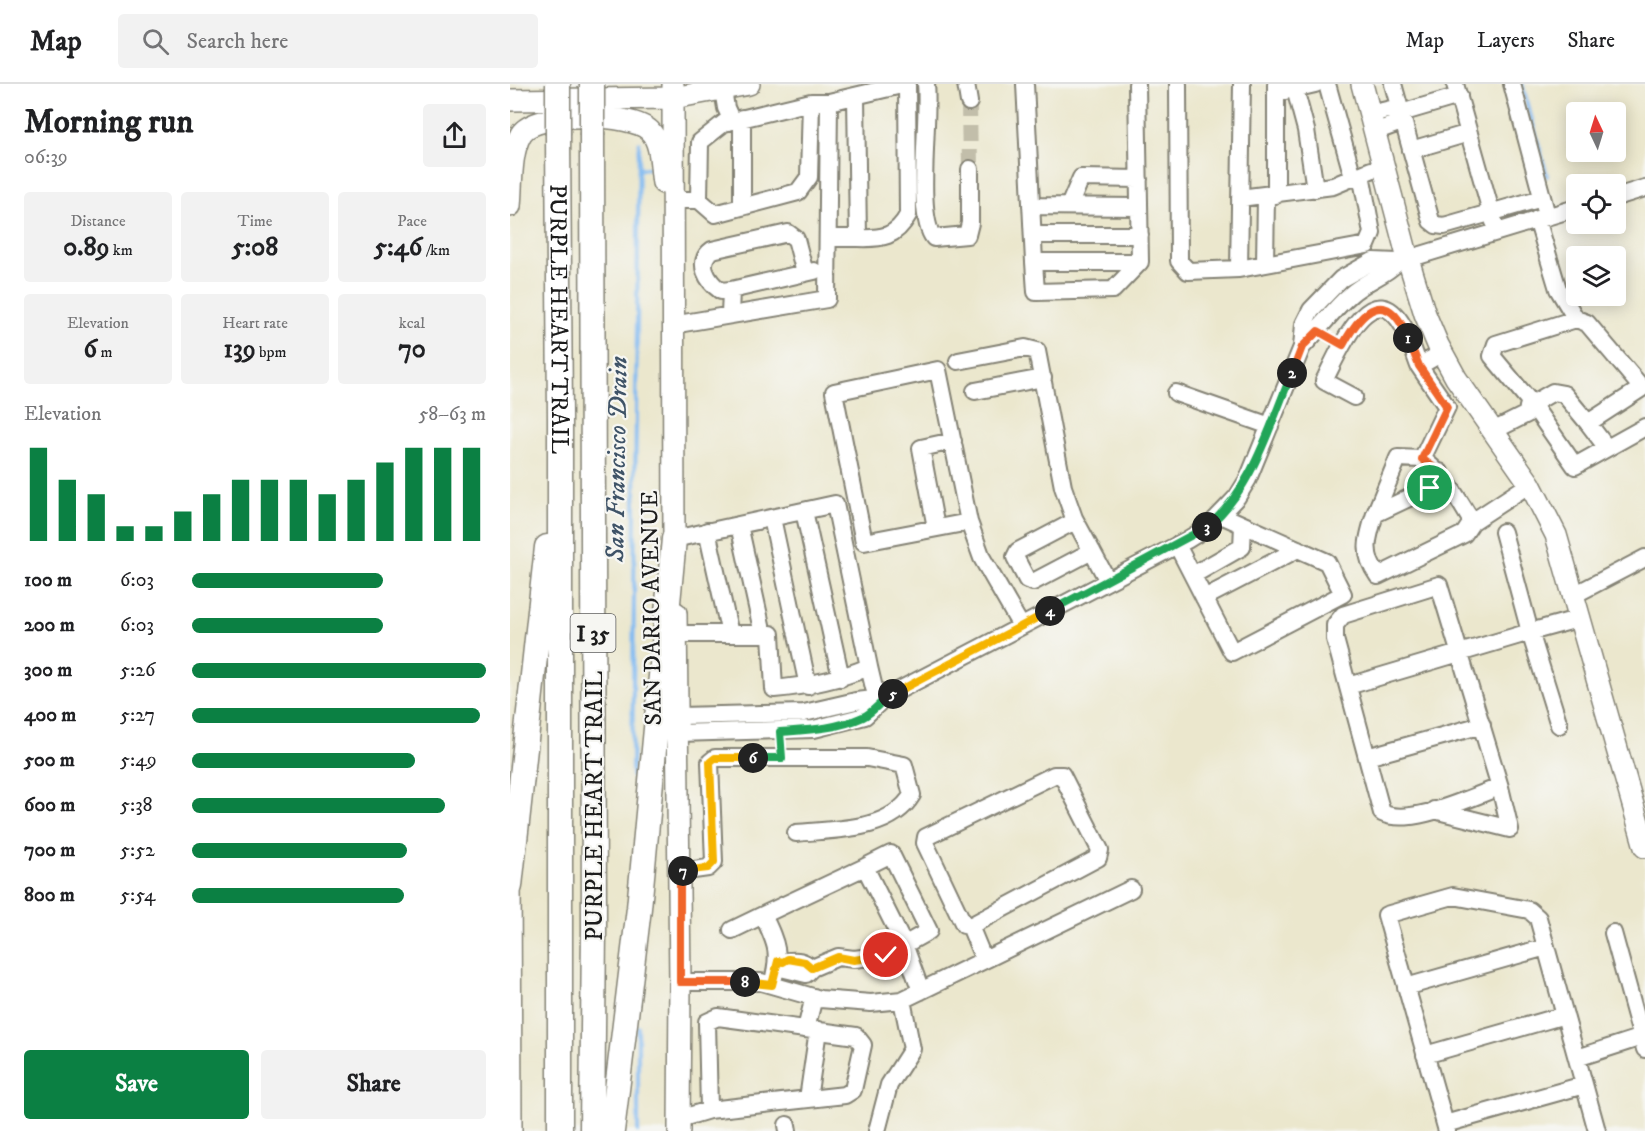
<!DOCTYPE html>
<meta charset="utf-8">
<style>
body{margin:0;font-family:"IM FELL DW Pica",serif;background:#f2f2f2;color:#202124;height:100vh;display:flex;flex-direction:column;font-size:22px;white-space:nowrap}
*{box-sizing:border-box;margin:0}
p{font-size:20px;color:#757577}
.icon{flex:none;width:33px;height:33px;fill:none;stroke:currentColor;stroke-width:2;stroke-linecap:round;stroke-linejoin:round}
.map{position:relative;flex:1;overflow:hidden}
.sheet{display:flex;flex-direction:column;background:#fff;width:510px}
.sheet>*{flex:none}
.needle{width:39px;rotate:356deg}
.controls{position:absolute;left:1056px;top:18px;display:grid;gap:12px}
.controls a{display:grid;place-items:center;width:60px;height:60px;border-radius:6px;background:#fff;box-shadow:0 3px 15px #0003;font-size:30px}
.pin{position:absolute;display:grid;place-items:center;width:51px;height:51px;color:#fff;margin:-26px;border:3px solid #fff;border-radius:50%;box-shadow:0 2px 6px #0007}
.km{position:absolute;width:30px;height:30px;margin:-15px;border-radius:50%;background:#222;color:#fff;font-size:16px;line-height:30px;text-align:center}
.round{display:grid;place-items:center;flex:none;width:63px;height:63px;border-radius:6px;background:#f2f2f2}
.summary{display:flex;align-items:center;justify-content:space-between;height:102px;padding:0 24px}
h1{font-size:33px;font-weight:700;line-height:45px}
.figures{display:grid;grid-template-columns:repeat(3,1fr);gap:9px;height:102px;padding:6px 24px}
.figures div{display:grid;align-content:center;border-radius:6px;background:#f2f2f2;text-align:center}
.figures b{font-size:26px;font-weight:700}
.figures small{font-size:16px;font-weight:400}
.figures p{font-size:16px}
.chart{height:168px;padding:12px 24px}
.chart p{display:flex;justify-content:space-between}
.chart svg{width:100%;height:108px;margin-top:6px;stroke:#0b8043;stroke-width:6}
.action{display:flex;gap:12px;margin-top:auto;padding:12px 24px}
.action a{flex:1;height:69px;border-radius:6px;background:#0b8043;color:#fff;font-size:24px;font-weight:700;line-height:69px;text-align:center}
.action a+a{background:#f2f2f2;color:#202124}
ul{padding:0 24px;list-style:none;font-size:20px}
li{display:grid;grid-template-columns:96px 72px 1fr;align-items:center;height:45px}
li i{height:15px;border-radius:8px;background:#0b8043}
header{display:flex;align-items:center;gap:36px;box-sizing:border-box;height:84px;padding:0 30px;background:#fff;border-bottom:2px solid #e0e0e0}
header strong{font-size:28px}
nav{display:flex;gap:33px;margin-inline-start:auto;font-size:21px}
.search{width:420px;height:54px;background:#f2f2f2;display:flex;align-items:center;gap:15px;box-sizing:border-box;padding:0 21px;border-radius:6px;color:#757577;font-size:22px}
main{display:flex;flex:1;min-height:0}
.map>svg:first-child{display:block}
.lines{fill:none;stroke-linecap:round;stroke-linejoin:round}
.stream{stroke:#80baf2;stroke-width:4}
.minor-tunnel{stroke:#c2beaa;stroke-width:16;stroke-dasharray:16 8;stroke-linecap:butt}
.minor-casing{stroke:#848274;stroke-width:20}
.major-casing{stroke:#848274;stroke-width:24}
.highway-casing{stroke:#848274;stroke-width:27}
.minor{stroke:#fff;stroke-width:16}
.major{stroke:#fff;stroke-width:21}
.highway{stroke:#fff;stroke-width:24}
.highway-bridge-casing{stroke:#848274;stroke-width:27;stroke-linecap:butt}
.highway-bridge{stroke:#fff;stroke-width:24}
.split-1-casing{stroke:#fff;stroke-width:12}
.split-2-casing{stroke:#fff;stroke-width:12}
.split-3-casing{stroke:#fff;stroke-width:12}
.split-4-casing{stroke:#fff;stroke-width:12}
.split-5-casing{stroke:#fff;stroke-width:12}
.split-6-casing{stroke:#fff;stroke-width:12}
.split-7-casing{stroke:#fff;stroke-width:12}
.split-8-casing{stroke:#fff;stroke-width:12}
.split-9-casing{stroke:#fff;stroke-width:12}
.split-1{stroke:#f0652b;stroke-width:8}
.split-2{stroke:#f0652b;stroke-width:8}
.split-3{stroke:#22a559;stroke-width:8}
.split-4{stroke:#22a559;stroke-width:8}
.split-5{stroke:#f5b400;stroke-width:8}
.split-6{stroke:#22a559;stroke-width:8}
.split-7{stroke:#f5b400;stroke-width:8}
.split-8{stroke:#f0652b;stroke-width:8}
.split-9{stroke:#f5b400;stroke-width:8}
.labels{text-anchor:middle;stroke-width:4.5;stroke-linejoin:round;paint-order:stroke}
.shield{fill:#f6f6f2;stroke:#5d5d5c;stroke-width:1.5}
.shield-label{font-size:22px;font-weight:bold;fill:#1c1c1c}
.street-label{font-size:24px;fill:#1c1c1c;stroke:#f6f6f2}
.water-label{font-size:26px;font-style:italic;fill:#3f5367;stroke:#f6f6f2}
</style>
<header>
<strong>Map</strong>
<div class="search"><svg class="icon" aria-label="search" viewBox="0 0 24 24"><circle cx="10" cy="10" r="6"/><path d="M15 15l6 6"/></svg>Search here</div>
<nav><a>Map</a><a>Layers</a><a>Share</a></nav>
</header>
<main>
<section class="sheet">
<div class="summary"><div><h1>Morning run</h1><p>06:39</p></div><a class="round"><svg class="icon" aria-label="share" viewBox="0 0 24 24"><path d="M12 15V3M7 8l5-5 5 5M5 13v7h14v-7"/></svg></a></div>
<div class="figures">
<div><p>Distance</p><b>0.89<small> km</small></b></div>
<div><p>Time</p><b>5:08</b></div>
<div><p>Pace</p><b>5:46<small> /km</small></b></div>
</div>
<div class="figures">
<div><p>Elevation</p><b>6<small> m</small></b></div>
<div><p>Heart rate</p><b>139<small> bpm</small></b></div>
<div><p>kcal</p><b>70</b></div>
</div>
<div class="chart"><p><span>Elevation</span>58–63 m</p>
<svg viewBox="0 0 160 44" preserveAspectRatio="none"><path d="M5 44V6M15 44V19M25 44V25M35 44V38M45 44V38M55 44V32M65 44V25M75 44V19M85 44V19M95 44V19M105 44V25M115 44V19M125 44V12M135 44V6M145 44V6M155 44V6"/></svg>
</div>
<ul>
<li><b>100 m</b>6:03<i style="width:65%"></i></li>
<li><b>200 m</b>6:03<i style="width:65%"></i></li>
<li><b>300 m</b>5:26<i style="width:100%"></i></li>
<li><b>400 m</b>5:27<i style="width:98%"></i></li>
<li><b>500 m</b>5:49<i style="width:76%"></i></li>
<li><b>600 m</b>5:38<i style="width:86%"></i></li>
<li><b>700 m</b>5:52<i style="width:73%"></i></li>
<li><b>800 m</b>5:54<i style="width:72%"></i></li>
</ul>
<div class="action"><a>Save</a><a>Share</a></div>
</section>
<div class="map">
<svg width="1135" height="1047" viewBox="0 0 1135 1047">
<rect width="100%" height="100%" fill="#f6f6f2"/>
<filter id="ink" filterUnits="userSpaceOnUse"><feTurbulence type="fractalNoise" baseFrequency=".0167" numOctaves="2"/><feDisplacementMap in="SourceGraphic" scale="12" xChannelSelector="R" yChannelSelector="G"/><feConvolveMatrix kernelMatrix="1 2 1 2 8 2 1 2 1" color-interpolation-filters="sRGB"/></filter>
<filter id="wash" filterUnits="userSpaceOnUse"><feTurbulence type="fractalNoise" baseFrequency=".008" numOctaves="4" result="noise"/><feDisplacementMap in="SourceGraphic" scale="24" xChannelSelector="R" yChannelSelector="G"/><feGaussianBlur stdDeviation="1.35" result="paint"/><feColorMatrix in="noise" values="0 0 0 0 0 0 0 0 0 0 0 0 0 0 0 0 0 1.4 0 .05"/><feComposite in="paint" operator="in"/></filter>
<g filter="url(#wash)">
<rect width="100%" height="100%" fill="#ebe7cd"/>
<g class="lines">
<!-- stream -->
<path class="stream" d="M1012 0 1037 92
M129 85 138 84
M122 692 129 59
M128 943V1047"/>
</g>
</g>
<g filter="url(#ink)">
<g class="lines">
<!-- minor-tunnel -->
<path class="minor-tunnel" d="M459 18 460 85"/>
<defs>
<path id="minor" d="M416 0C420 34 405 132 424 154L457 151 460 139V85
M456 0 459 18
M515 0 524 178H630L627 0
M668 0 669 177 678 187 729 185 857 161 862 149 851 90
M766 0V111
M817 0 843 93
M883 0 921 137 926 141 934 142 1032 114
M945 0 984 138
M1002 0 1035 124
M785 5 796 46 805 105
M213 6 216 24 222 37
M775 7 805 0
M860 30 881 25 891 29 949 12
M864 48 886 40 891 29
M901 66 959 49
M1106 113 1135 104
M730 114 823 102 861 86
M163 116H189L190 58 214 39 301 18H319
M189 116 205 130 288 108 299 93 301 18
M521 122 629 123
M559 122 571 94 629 95
M232 123V34
M523 151H630
M318 154H348L346 12
M348 154C372 155 386 153 398 131L397 0
M524 178 526 208 603 206 630 178
M755 180 756 112
M729 185 732 0
M221 206 211 207C198 198 185 178 202 166L278 149 286 155 295 189
M220 231 221 206 304 187
M1066 235 1077 239 1132 304 1078 339 1054 310 1043 308 1022 320 1065 382 1135 343
M162 241 317 215 319 18 396 0
M792 263C809 246 822 226 841 210 856 197 874 192 888 178
M932 269 909 282 937 323 912 375C936 392 947 413 962 438L1020 400
M448 277 515 264 527 267 553 403 564 434 598 497
M465 307 533 294
M666 309 760 342
M844 313 814 297C827 272 861 186 893 242 900 254 904 269 909 282
M1078 339 1097 364
M983 347 1017 330 1018 323 1022 320 982 272 986 260 1066 235 1048 205 1027 135
M912 375 888 374 865 430 920 404 930 388
M294 427 331 594
M865 430C857 455 852 470 868 492L954 450 962 438
M262 434 298 602
M565 437 508 467 505 473 517 496 523 498 582 467
M459 438 428 286 324 308 354 458 459 438 472 474 511 542
M229 441 253 550
M426 444 411 364 443 357
M197 447 220 550
M164 455 325 420 359 583C327 596 298 602 264 605L261 550H166
M667 461 722 568 833 510 817 478 711 431
M683 491 732 463 733 441
M929 501 990 703C960 713 901 743 872 729L825 555V541L833 531Z
M1064 511 1135 474
M694 514 788 465
M359 583 364 604 374 614
M838 602 1020 548 993 448
M169 632 294 629 346 617 374 614
M1049 641 1020 548 1071 534
M169 649 304 645 355 632 374 614 677 456 698 443 727 413 738 395 792 263 794 240 801 226 831 195 863 177 888 178 1066 124
M857 673 972 641
M924 726 1000 745 990 703
M170 788 198 784 204 778 200 678 205 674H357L394 681 402 711C380 748 324 745 286 749
M460 842 588 774 590 766 552 691H544L416 753 415 759 454 841 460 842 474 876
M222 846 253 831
M1103 849 1135 965
M269 877C282 879 288 872 302 884L296 890 275 885 273 878
M302 884 328 873 344 875 376 871 419 847 381 770 355 783
M170 898H251L310 915 361 919 392 916 621 805
M262 901C271 869 267 861 253 831L355 783 395 863 411 907
M896 903 1036 863
M296 945 304 913
M915 971 1055 931
M1067 974 1132 953
M298 1015 308 946
M169 1035 199 1026 335 1011 343 1006 353 961 346 952 208 933 197 938 199 1026
M935 1040 1074 1001
M277 1041 278 1047
M367 1047 379 1001 402 965 392 916
M937 1047 876 831 943 812 1019 826 1028 834 1087 1047"/>
<path id="major" d="M163 0 164 470
M852 0 898 175 915 230 928 261 946 294 1020 400 1046 451 1135 763
M0 16 163 14 239 0
M0 122C2 101 0 69 11 50 25 27 122 28 140 47 152 60 150 82 153 99
M166 529 170 898 169 1047
M0 786 1 1047"/>
<g id="highway">
<path id="s1" d="M48 51 50 335V1047"/>
<path d="M0 802 37 463"/>
<path d="M82 1047 84 845 82 51"/>
<path d="M102 1047 129 824 164 455"/>
</g>
</defs>
<!-- minor casing -->
<use href="#minor" class="minor-casing"/>
<!-- major casing -->
<use href="#major" class="major-casing"/>
<!-- highway casing -->
<use href="#highway" class="highway-casing"/>
<!-- minor -->
<use href="#minor" class="minor"/>
<!-- major -->
<use href="#major" class="major"/>
<!-- highway -->
<use href="#highway" class="highway"/>
<defs>
<path id="highway-bridge" d="M82 0V51
M48 51V0"/>
</defs>
<!-- highway-bridge casing -->
<use href="#highway-bridge" class="highway-bridge-casing"/>
<!-- highway-bridge -->
<use href="#highway-bridge" class="highway-bridge"/>
</g>
</g>
<g class="lines" filter="url(#ink)">
<defs>
<path id="split-1" d="M898 254 909 282 937 323 912 375 930 388 920 404"/>
<path id="split-2" d="M782 289 792 263 808 247 833 261C852 226 877 202 898 254"/>
<path id="split-3" d="M697 443C743 405 759 343 782 289"/>
<path id="split-4" d="M540 527 697 443"/>
<path id="split-5" d="M383 610 540 527"/>
<path id="split-6" d="M243 674H272L270 648C297 646 327 645 353 633 364 628 371 616 383 610"/>
<path id="split-7" d="M173 787 198 784 204 778 200 678 205 674H243"/>
<path id="split-8" d="M173 787 170 788V898H235"/>
<path id="split-9" d="M235 898 262 901 268 877 273 878 278 875 295 878 302 884 328 873 344 876 376 871"/>
</defs>
<!-- split-1 casing -->
<use href="#split-1" class="split-1-casing"/>
<!-- split-2 casing -->
<use href="#split-2" class="split-2-casing"/>
<!-- split-3 casing -->
<use href="#split-3" class="split-3-casing"/>
<!-- split-4 casing -->
<use href="#split-4" class="split-4-casing"/>
<!-- split-5 casing -->
<use href="#split-5" class="split-5-casing"/>
<!-- split-6 casing -->
<use href="#split-6" class="split-6-casing"/>
<!-- split-7 casing -->
<use href="#split-7" class="split-7-casing"/>
<!-- split-8 casing -->
<use href="#split-8" class="split-8-casing"/>
<!-- split-9 casing -->
<use href="#split-9" class="split-9-casing"/>
<!-- split-1 -->
<use href="#split-1" class="split-1"/>
<!-- split-2 -->
<use href="#split-2" class="split-2"/>
<!-- split-3 -->
<use href="#split-3" class="split-3"/>
<!-- split-4 -->
<use href="#split-4" class="split-4"/>
<!-- split-5 -->
<use href="#split-5" class="split-5"/>
<!-- split-6 -->
<use href="#split-6" class="split-6"/>
<!-- split-7 -->
<use href="#split-7" class="split-7"/>
<!-- split-8 -->
<use href="#split-8" class="split-8"/>
<!-- split-9 -->
<use href="#split-9" class="split-9"/>
</g>
<g class="labels">
<!-- shield labels -->
<rect class="shield" x="60.5" y="530" width="45" height="38" rx="4.5"/>
<g class="shield-label">
<text x="83" y="557">I 35</text>
</g>
<!-- street labels -->
<g class="street-label">
<text dy="8" stroke="none"><textPath href="#s1" startOffset="184">PURPLE HEART TRAIL</textPath></text>
<text transform="translate(141 524) rotate(-91)" y="8">SAN DARIO AVENUE</text>
<text transform="translate(84 722) rotate(-90)" y="8">PURPLE HEART TRAIL</text>
</g>
<!-- water labels -->
<g class="water-label">
<text transform="translate(106 375) rotate(-89)" y="9">San Francisco Drain</text>
</g>
</g>
</svg>
<div class="controls">
<a><svg class="needle" viewBox="-14 -14 28 28"><path d="M0-13l5 13h-10z" fill="#e53935"/><path d="M0 13l5-13h-10z" fill="#757577"/></svg></a>
<a><svg class="icon" aria-label="locate" viewBox="0 0 24 24"><circle cx="12" cy="12" r="6"/><path d="M12 2v4M12 18v4M2 12h4M18 12h4"/></svg></a>
<a><svg class="icon" aria-label="layers" viewBox="0 0 24 24"><path d="M12 4l9 5-9 5-9-5zM3 14l9 5 9-5"/></svg></a>
</div>
<div class="pin" style="left:920px;top:404px;background:#1e9e55"><svg class="icon" aria-label="arrive" viewBox="0 0 24 24"><path d="M6 21V4h12l-3 4 3 4H6"/></svg></div>
<div class="pin" style="left:376px;top:871px;background:#d93025"><svg class="icon" aria-label="check" viewBox="0 0 24 24"><path d="M5 12l5 5 9-10"/></svg></div>
<b class="km" style="left:898px;top:254px">1</b>
<b class="km" style="left:782px;top:289px">2</b>
<b class="km" style="left:697px;top:443px">3</b>
<b class="km" style="left:540px;top:527px">4</b>
<b class="km" style="left:383px;top:610px">5</b>
<b class="km" style="left:243px;top:674px">6</b>
<b class="km" style="left:173px;top:787px">7</b>
<b class="km" style="left:235px;top:898px">8</b>
</div>
</main>
